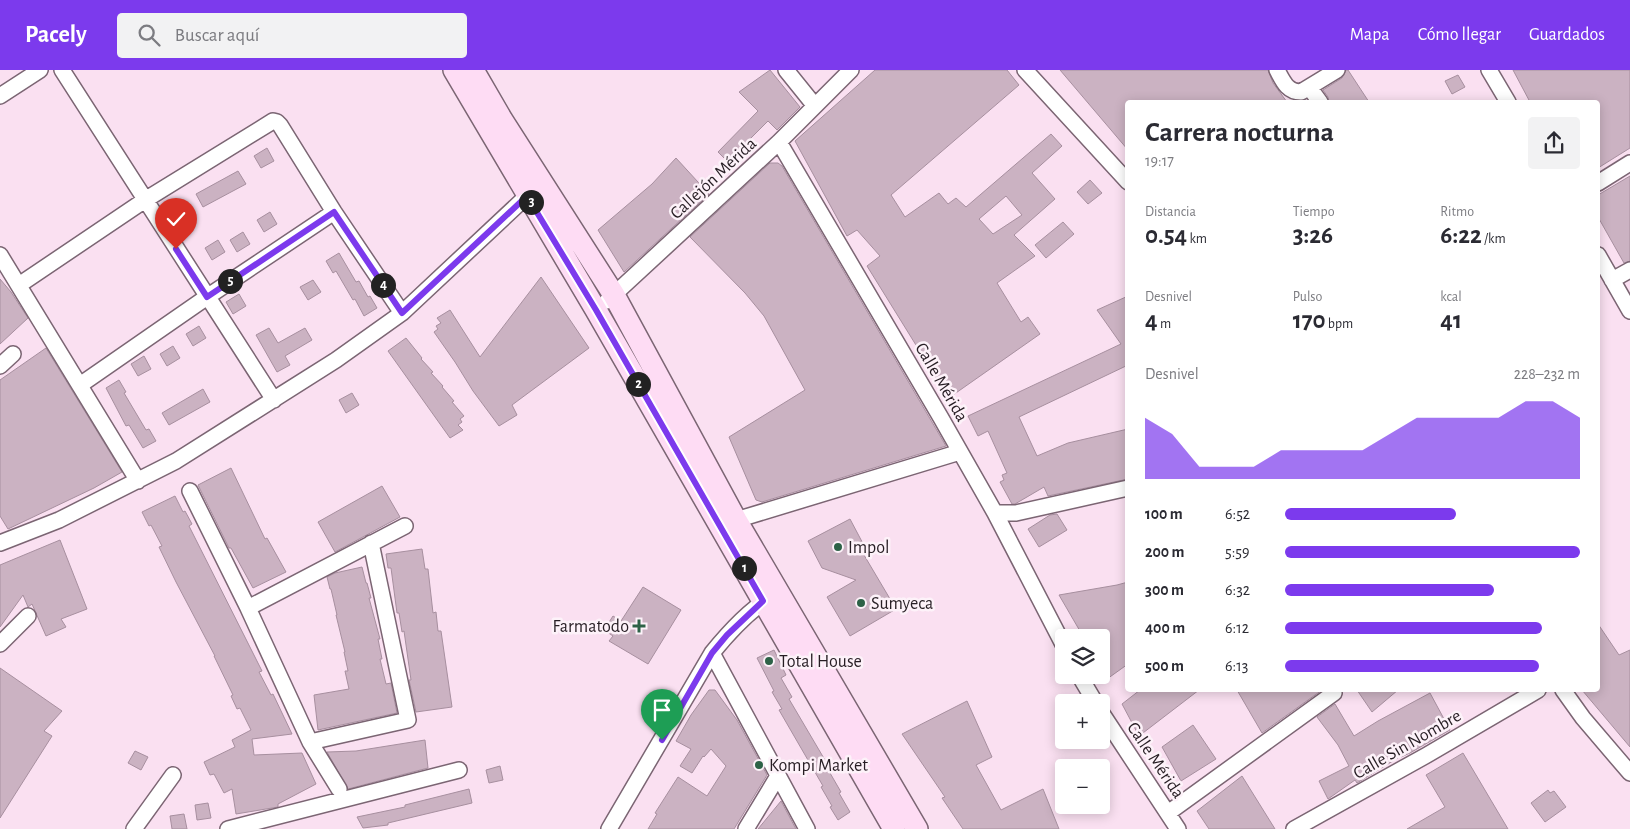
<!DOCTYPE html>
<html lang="es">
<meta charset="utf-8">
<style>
body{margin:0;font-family:"Alegreya Sans",sans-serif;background:#f2f2f3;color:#2b2b33;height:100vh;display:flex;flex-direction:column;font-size:19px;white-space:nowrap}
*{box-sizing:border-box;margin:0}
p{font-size:16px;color:#7c7c81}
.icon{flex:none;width:28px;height:28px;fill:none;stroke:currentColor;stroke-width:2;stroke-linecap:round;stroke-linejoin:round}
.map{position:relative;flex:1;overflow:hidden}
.side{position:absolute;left:1125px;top:30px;width:475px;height:592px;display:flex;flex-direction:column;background:#fff;border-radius:5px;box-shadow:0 2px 12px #0003}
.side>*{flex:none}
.controls{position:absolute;left:1055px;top:559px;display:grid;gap:10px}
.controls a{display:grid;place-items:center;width:55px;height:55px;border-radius:5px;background:#fff;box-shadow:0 2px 12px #0003;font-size:25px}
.pin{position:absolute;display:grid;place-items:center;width:42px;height:42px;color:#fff;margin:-51px -21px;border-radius:50% 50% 50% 0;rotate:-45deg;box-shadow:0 0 5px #0007}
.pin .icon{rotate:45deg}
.km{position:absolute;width:25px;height:25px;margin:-12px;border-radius:50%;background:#222;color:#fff;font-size:14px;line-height:25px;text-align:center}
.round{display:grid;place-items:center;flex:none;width:52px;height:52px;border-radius:5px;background:#f2f2f3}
.headline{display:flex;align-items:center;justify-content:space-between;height:85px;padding:0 20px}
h1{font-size:28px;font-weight:700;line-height:38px}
.figures{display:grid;grid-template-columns:repeat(3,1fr);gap:8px;height:85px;padding:5px 20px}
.figures div{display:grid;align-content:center}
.figures b{font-size:25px;font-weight:700}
.figures small{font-size:14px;font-weight:400}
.figures p{font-size:14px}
.chart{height:140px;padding:10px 20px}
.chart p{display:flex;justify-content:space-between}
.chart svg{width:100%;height:90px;margin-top:5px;fill:#7c3aed;opacity:.7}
ul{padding:0 20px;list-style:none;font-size:16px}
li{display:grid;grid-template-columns:80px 60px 1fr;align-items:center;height:38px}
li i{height:12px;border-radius:6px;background:#7c3aed}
header{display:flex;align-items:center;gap:30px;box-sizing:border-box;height:70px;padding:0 25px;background:#7c3aed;color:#fff}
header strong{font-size:24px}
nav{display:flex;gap:28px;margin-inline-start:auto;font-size:18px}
.search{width:350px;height:45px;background:#f2f2f3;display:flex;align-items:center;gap:12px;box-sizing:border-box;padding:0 18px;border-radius:5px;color:#7c7c81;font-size:19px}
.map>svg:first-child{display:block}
.building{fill:#cbb2c2;stroke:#a78f9f;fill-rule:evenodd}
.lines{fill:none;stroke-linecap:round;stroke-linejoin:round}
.street-casing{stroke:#7b6573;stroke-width:18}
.secondary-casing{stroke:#7b6573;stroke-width:24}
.street{stroke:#fff;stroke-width:15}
.secondary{stroke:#fedcf4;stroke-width:21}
.route-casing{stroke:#fff;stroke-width:10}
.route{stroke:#7c3aed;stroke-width:6}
.poi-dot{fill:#2d6247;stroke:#fdf2f9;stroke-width:2}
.labels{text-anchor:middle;stroke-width:5;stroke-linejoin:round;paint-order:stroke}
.street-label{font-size:18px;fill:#271e24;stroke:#fdf2f9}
.poi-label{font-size:18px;fill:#271e24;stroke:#fdf2f9;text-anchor:start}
</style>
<header>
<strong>Pacely</strong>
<div class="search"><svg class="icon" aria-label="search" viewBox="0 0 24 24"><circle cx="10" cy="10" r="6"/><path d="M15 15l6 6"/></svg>Buscar aquí</div>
<nav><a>Mapa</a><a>Cómo llegar</a><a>Guardados</a></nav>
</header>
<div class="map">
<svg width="1630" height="759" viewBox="0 0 1630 759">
<rect width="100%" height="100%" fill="#fae0f1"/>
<!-- building -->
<path class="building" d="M770 0 800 37 777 60 768 51 738 81 739 82 728 92 718 82 758 41 739 22Z
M875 0H1007L1019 15 891 125 905 147 939 123 948 134 956 128 966 137 1051 64 1062 76 1032 103 1055 129 1014 165 1035 186 997 213 1021 252 1028 247 1040 264 953 325 940 307 937 309 867 196 880 186 857 160 847 166 795 71ZM1006 126 1022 145 993 164 979 149Z
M1060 0H1268L1273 13 1287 32H1128V80Z
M1346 0H1348L1369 32H1329L1328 27 1323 20 1342 8Z
M1513 0H1630V78L1598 98V32H1530Z
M1458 5 1465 17 1452 24 1445 11Z
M267 78 274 91 261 98 254 86Z
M676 88 709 124 624 202 598 160 652 114Z
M770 93H778L782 96 946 376 762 432 756 430 729 367 805 320 764 246 745 223 690 167Z
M238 101 246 114 203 137 196 124Z
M1630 106V191L1624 193 1598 147V125Z
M1090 110 1102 123 1088 134 1077 122Z
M180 141 188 154 176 160 168 148Z
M270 142 277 154 264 162 257 150Z
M1063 152 1074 164 1046 188 1035 175Z
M243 162 250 174 237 182 230 170Z
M218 170 225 182 212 190 205 178Z
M339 183 356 212 359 211 368 227 370 226 377 238 364 246 355 229 353 230 336 201 333 203 326 191Z
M541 207 589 278 512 335 517 345 499 356 473 321 455 292 434 262 438 259 436 256 441 253 437 248 450 240 480 287Z
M0 209 11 222 28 248 0 274Z
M313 210 321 222 308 230 300 217Z
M239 224 246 236 233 244 226 232Z
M1128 226V295L1019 347 1037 386 1068 373 1128 359V409L1048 426 1044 417 1015 434H1012L1000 412 1004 410 1002 405 1007 403 988 361 978 366 968 346 1121 274 1097 240Z
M199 256 206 268 193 276 186 264Z
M269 258 278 273 305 258 312 270 285 286 290 295 277 302 256 265Z
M406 268 422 288 421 289 433 302 431 303 443 316 442 317 454 331 452 332 464 346 460 349 462 352 458 355 463 360 450 368 388 281Z
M173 276 180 288 167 296 160 284Z
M46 278 122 402 94 418 8 459 0 446V310Z
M144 286 151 299 138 306 131 294Z
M119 310 126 322 124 323 146 360 149 359 156 371 143 378 129 355 126 356 106 318Z
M203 319 210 332 169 355 162 343Z
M352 323 359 335 346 343 339 330Z
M231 398 265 469 267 468 286 502 253 518 231 478H229L198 415Z
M382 416 400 447 335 482 318 452Z
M175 426 183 442 185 441 192 454 189 456 262 601 259 602 271 625 273 624 292 664 252 669 254 685 302 683 316 714 278 734V737L236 744 232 719 224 723 214 704 210 705 204 692 235 677 232 670 251 660 240 638 237 639 231 626 233 625 214 586H215L176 512 159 477 162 476 151 455 149 456 142 442Z
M1057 444 1067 460 1039 477 1028 459 1050 445Z
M850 449 868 483 864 485 896 539 850 566 827 527 856 510 822 498 808 471Z
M60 470 87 539 61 549 66 557 46 566 32 534 28 537 23 525 0 557V495Z
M422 479 425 499H428L433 543 436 542 438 561H441L452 637 416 642 409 610H411L404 561 402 562 399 543H397L391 498H388L386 484Z
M362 497 366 513H367L371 528H369L380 569H378L382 589H380L386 614 391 613 397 643 318 660 314 625 349 619 345 601H348L344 582H345L336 545H337L331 519H330L327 507 335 503Z
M1128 512V594L1107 609 1101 598V568H1084L1059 525 1117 515Z
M643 517 681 540 648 594 609 571 613 566 604 560 613 546 621 551Z
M1598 554 1619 585 1630 580V677L1582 620H1598Z
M774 580 786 605 781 608 792 627 789 629 832 702 830 703 841 722 839 723 850 742 838 750 830 737 832 736 821 717 823 716 779 640 782 639 772 622 774 621 757 588Z
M0 598 62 641 44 661 52 666 0 748Z
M709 620H715L737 650 767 705 734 759H648L657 744 655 743 678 707 707 726 726 696 711 679 704 687 703 686 692 703 680 696 691 679 676 671 691 645Z
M1140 620H1199L1139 666 1122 634Z
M1237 620H1322L1262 663Z
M1357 620H1398L1372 642Z
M1430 623 1450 660 1410 683 1401 687V686L1357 713 1355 710 1328 729 1319 711 1349 696 1338 675 1317 647 1335 634 1354 666 1378 651Z
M967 631 992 687 976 695 1001 740 1043 719 1059 759H963L942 728 945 727 902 664Z
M1193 655 1216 689 1181 711 1162 677Z
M425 670 428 698 348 719 327 682 356 681Z
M135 681 148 687 141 700 128 693Z
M1463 683 1508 759H1407L1445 737 1426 705Z
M500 696 503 710 489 713 486 700Z
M1242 706 1275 759H1209L1197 741Z
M469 719 472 733 388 753V755L363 758 357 747 405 737V735Z
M1548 720 1550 723 1554 721 1566 737 1545 752 1531 733Z
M781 731 796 759H758Z
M208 733 211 748 197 750 195 735Z
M184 744 187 759H172L170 746Z"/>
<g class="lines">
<defs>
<path id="street" d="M62 0 274 330
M786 0 815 36
M1025 0 1128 112
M1277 0C1283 11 1287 22 1301 22L1337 0
M1489 0 1508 32
M1309 17 1320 32
M0 26 40 0
M779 72 941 348 995 443 1064 576
M1598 113 1630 93
M0 185 138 411
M1598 185 1630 241
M1612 210 1630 200
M19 215 145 130 273 51 277 52 280 55 334 142 402 243
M607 231 779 72 851 0
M0 296 13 284
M80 315 207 227 334 142
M190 421 248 538 310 672 339 719
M995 443H1016L1128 418
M736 450 960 382
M0 473 59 450 176 391 336 290 402 243 527 126
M248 538 405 456
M0 574 28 546
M712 583 807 759
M1079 605 1095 632
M1563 620 1583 648 1630 703
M1101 642 1178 759
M310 672 408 650 371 473
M1168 743 1334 623
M134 759 173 705
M228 759 459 700
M609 759 712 583C729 562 748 541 771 527
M746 759 778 706
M1294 759 1427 685 1538 620"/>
<path id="secondary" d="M454 0 596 240 894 759
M473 0 502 50 614 225 736 450 917 759"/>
</defs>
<!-- street casing -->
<use href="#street" class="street-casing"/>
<!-- secondary casing -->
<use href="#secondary" class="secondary-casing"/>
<!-- street -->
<use href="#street" class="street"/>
<!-- secondary -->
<use href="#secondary" class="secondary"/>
</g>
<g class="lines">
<defs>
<path id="route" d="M176 179 207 227 334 142 402 243 527 126 596 240 763 531 727 565 712 583 662 670"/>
</defs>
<!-- route casing -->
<use href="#route" class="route-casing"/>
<!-- route -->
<use href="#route" class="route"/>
</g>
<!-- markers -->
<g class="poi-dot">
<circle cx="838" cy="477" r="5"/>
<circle cx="861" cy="533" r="5"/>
<path d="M636.5 548.5h5v5h5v5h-5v5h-5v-5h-5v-5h5z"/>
<circle cx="769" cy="591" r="5"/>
<circle cx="759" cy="695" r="5"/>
</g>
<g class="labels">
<!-- street labels -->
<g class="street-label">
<text transform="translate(713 108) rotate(-43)" y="6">Callejón Mérida</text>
<text transform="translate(942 312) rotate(60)" y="6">Calle Mérida</text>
<text transform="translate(1407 674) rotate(-30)" y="6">Calle Sin Nombre</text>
<text transform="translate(1156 690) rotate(56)" y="6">Calle Mérida</text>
</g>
<!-- poi labels -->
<g class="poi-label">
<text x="848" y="483">Impol</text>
<text x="871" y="539">Sumyeca</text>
<text x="629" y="562" text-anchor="end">Farmatodo</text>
<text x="779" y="597">Total House</text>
<text x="769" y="701">Kompi Market</text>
</g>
</g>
</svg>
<div class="controls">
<a><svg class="icon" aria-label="layers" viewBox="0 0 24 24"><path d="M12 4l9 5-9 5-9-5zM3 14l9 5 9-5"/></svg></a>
<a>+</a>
<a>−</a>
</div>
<div class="pin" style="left:662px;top:670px;background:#1e9e55"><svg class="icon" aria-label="arrive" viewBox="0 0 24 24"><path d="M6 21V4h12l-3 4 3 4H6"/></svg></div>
<div class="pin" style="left:176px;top:179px;background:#d93025"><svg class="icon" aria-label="check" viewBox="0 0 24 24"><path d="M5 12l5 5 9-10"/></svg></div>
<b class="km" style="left:744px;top:498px">1</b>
<b class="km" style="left:638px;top:314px">2</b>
<b class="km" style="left:531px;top:132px">3</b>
<b class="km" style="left:383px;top:215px">4</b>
<b class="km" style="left:230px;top:211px">5</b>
<section class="side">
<div class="headline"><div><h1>Carrera nocturna</h1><p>19:17</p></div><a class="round"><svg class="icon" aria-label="share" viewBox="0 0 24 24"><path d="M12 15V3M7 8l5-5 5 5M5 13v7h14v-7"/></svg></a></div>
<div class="figures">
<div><p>Distancia</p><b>0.54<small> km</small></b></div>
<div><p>Tiempo</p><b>3:26</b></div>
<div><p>Ritmo</p><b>6:22<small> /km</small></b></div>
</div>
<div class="figures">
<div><p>Desnivel</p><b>4<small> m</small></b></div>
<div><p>Pulso</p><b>170<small> bpm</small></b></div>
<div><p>kcal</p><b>41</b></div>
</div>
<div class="chart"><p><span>Desnivel</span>228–232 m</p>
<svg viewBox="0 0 160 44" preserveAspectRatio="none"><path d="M0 44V14L10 22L20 38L30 38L40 38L50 30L60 30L70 30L80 30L90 22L100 14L110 14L120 14L130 14L140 6L150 6L160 14V44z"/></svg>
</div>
<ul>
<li><b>100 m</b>6:52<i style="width:58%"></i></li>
<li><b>200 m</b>5:59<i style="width:100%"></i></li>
<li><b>300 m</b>6:32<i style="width:71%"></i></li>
<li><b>400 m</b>6:12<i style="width:87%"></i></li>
<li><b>500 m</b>6:13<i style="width:86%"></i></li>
</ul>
</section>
</div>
